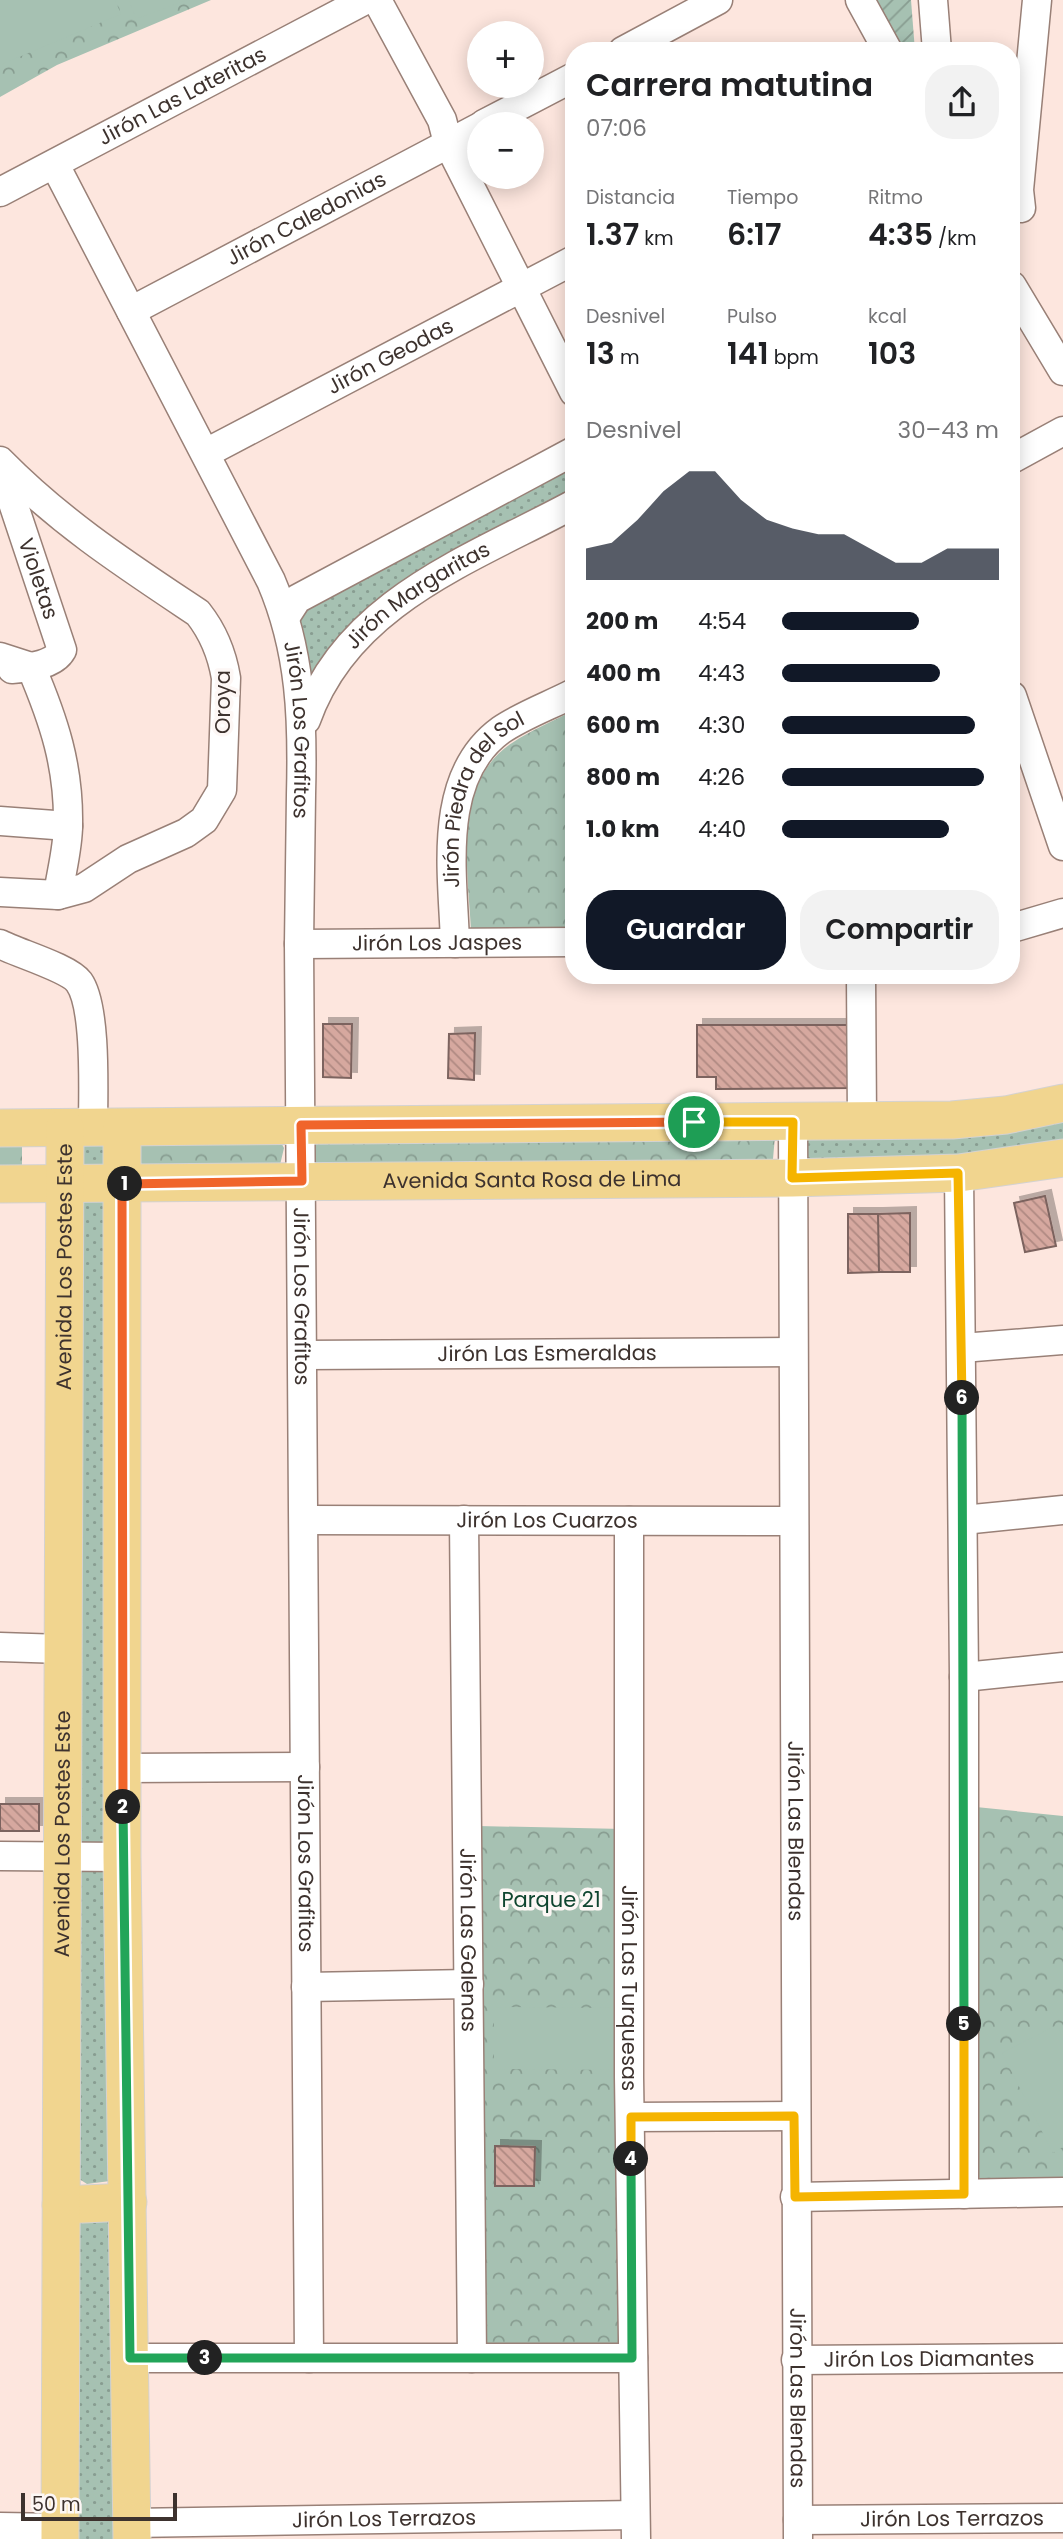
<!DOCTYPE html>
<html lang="es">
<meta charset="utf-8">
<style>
body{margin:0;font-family:Poppins,sans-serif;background:#f2f2f2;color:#202124;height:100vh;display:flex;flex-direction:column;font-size:26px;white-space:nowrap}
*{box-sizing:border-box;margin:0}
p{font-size:23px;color:#757577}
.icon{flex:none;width:38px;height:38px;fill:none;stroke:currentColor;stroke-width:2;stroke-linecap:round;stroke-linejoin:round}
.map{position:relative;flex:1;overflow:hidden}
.sheet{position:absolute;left:565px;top:42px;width:455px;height:942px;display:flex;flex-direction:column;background:#fff;border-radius:28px;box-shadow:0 4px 18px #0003}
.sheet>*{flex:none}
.controls{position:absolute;left:467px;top:21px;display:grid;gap:14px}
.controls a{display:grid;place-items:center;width:77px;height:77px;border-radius:50%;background:#fff;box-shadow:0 4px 18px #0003;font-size:35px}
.scale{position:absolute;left:21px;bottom:18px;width:156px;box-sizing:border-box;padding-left:7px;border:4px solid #3d322e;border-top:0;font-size:19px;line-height:24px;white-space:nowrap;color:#3d322e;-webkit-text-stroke:5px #fdf7f5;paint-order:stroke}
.pin{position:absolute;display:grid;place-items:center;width:60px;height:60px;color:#fff;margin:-30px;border:4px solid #fff;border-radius:50%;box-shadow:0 2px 7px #0007}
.km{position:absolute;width:35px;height:35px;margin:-18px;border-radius:50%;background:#222;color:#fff;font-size:19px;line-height:35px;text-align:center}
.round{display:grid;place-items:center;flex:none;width:74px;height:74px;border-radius:28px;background:#f2f2f2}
.head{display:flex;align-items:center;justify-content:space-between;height:119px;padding:0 21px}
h1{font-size:32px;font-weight:600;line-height:52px}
.figures{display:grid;grid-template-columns:repeat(3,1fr);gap:10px;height:119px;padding:7px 21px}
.figures div{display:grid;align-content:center}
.figures b{font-size:30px;font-weight:600}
.figures small{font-size:19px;font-weight:400}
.figures p{font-size:19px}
.chart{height:196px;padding:14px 21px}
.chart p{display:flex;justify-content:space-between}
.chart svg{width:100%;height:126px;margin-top:7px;fill:#111827;opacity:.7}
.action{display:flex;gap:14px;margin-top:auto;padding:14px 21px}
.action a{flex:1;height:80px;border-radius:28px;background:#111827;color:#fff;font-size:28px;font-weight:600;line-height:80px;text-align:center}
.action a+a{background:#f2f2f2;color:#202124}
ul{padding:0 21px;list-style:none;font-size:23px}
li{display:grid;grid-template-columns:112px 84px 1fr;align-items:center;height:52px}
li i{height:18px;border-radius:9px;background:#111827}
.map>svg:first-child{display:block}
.grass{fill:url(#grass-dots)}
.park{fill:url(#park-crowns)}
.garden{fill:url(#garden-furrows)}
.pitch{fill:#a6c1b2}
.building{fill:url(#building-back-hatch);stroke:#7c635e;stroke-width:2;filter:url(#shadow)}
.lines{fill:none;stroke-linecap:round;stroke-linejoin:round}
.minor-casing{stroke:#998077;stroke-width:31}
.major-casing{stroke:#d4d2d1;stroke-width:39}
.minor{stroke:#fff;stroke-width:28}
.major{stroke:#f1d58f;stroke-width:37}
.split-1-casing{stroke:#fff;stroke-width:14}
.split-2-casing{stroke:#fff;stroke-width:14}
.split-3-casing{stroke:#fff;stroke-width:14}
.split-4-casing{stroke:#fff;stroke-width:14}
.split-5-casing{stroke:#fff;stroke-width:14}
.split-6-casing{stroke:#fff;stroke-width:14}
.split-7-casing{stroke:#fff;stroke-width:14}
.split-1{stroke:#f0652b;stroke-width:9}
.split-2{stroke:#f0652b;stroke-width:9}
.split-3{stroke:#22a559;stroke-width:9}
.split-4{stroke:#22a559;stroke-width:9}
.split-5{stroke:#f5b400;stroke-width:9}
.split-6{stroke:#22a559;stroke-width:9}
.split-7{stroke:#f5b400;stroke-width:9}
.labels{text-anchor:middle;stroke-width:7;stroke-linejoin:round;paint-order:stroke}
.street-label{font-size:21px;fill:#3d322e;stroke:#fdf7f5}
.park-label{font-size:21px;fill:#0f452f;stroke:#fdf7f5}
</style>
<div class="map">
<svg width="1063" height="2539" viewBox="0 0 1063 2539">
<defs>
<pattern id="grass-dots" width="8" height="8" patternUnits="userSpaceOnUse" patternTransform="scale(1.75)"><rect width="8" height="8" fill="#a6c1b2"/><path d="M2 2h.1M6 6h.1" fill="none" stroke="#889d91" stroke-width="1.8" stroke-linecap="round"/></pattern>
<pattern id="park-crowns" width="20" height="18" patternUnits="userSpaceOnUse" patternTransform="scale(1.75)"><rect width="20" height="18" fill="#a6c1b2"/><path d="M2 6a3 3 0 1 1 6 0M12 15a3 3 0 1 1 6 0" fill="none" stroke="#889d91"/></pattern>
<pattern id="garden-furrows" width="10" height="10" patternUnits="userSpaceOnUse" patternTransform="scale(1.75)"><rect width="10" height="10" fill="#a6c1b2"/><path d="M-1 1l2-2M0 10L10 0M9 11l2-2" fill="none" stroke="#889d91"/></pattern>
<pattern id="building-back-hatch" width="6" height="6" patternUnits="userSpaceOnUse" patternTransform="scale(1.75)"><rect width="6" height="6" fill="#d6a89f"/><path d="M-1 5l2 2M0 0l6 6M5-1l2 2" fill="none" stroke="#af8982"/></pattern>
<filter id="shadow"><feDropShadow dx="6" dy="-6" stdDeviation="0" flood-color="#0004"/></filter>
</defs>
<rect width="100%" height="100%" fill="#fde6de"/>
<!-- grass -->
<path class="grass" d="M574 458V496L317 674 308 671 299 633V612Z
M1063 1112V1148L807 1167 801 1136Z
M102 1137 110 1164 83 1171 76 1148Z
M106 1200 107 1844 85 1847 73 1838 78 1212 85 1201Z
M81 1871H104L110 2181 87 2184 73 2175 72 1883Z
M109 2215 117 2224 122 2539H72L73 2228 82 2216Z"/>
<!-- park -->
<path class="park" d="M0 0H211L57 65 0 97Z
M574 710V929L471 930C468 870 452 782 512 743 531 730 554 721 574 710Z
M277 1135 284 1148 280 1165 142 1167 137 1144Z
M316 1135 775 1136 773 1159 765 1167 310 1164Z
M0 1136 22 1142V1166L0 1173Z
M976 1807 1063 1816V2179L973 2183Z
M478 1826 624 1829 626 2349 482 2350Z"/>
<!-- garden -->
<path class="garden" d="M866 0H911L915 51H894Z"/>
<!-- pitch -->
<path class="pitch" d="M0 0H115L121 14 0 65Z
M129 0H187L136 19Z
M494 2007 612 2008V2070L494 2069Z
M1057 2025 1063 2036V2147L1053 2153 1002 2053Z"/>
<!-- building -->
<path class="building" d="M323 1024H352L351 1078 323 1077Z
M697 1025H853L854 1088 716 1089V1077H697Z
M475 1033 474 1080 448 1078 449 1034Z
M1045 1196 1056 1246 1025 1252 1014 1203Z
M910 1213V1272H879L878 1214Z
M848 1214H878L879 1272 848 1273Z
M0 1804H39V1831H0Z
M495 2146 535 2147 534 2186H495Z"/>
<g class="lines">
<defs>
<g id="minor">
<path d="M377 0 442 120 448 143 574 392"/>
<path d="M860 0 888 51"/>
<path d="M933 0 937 51"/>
<path d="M623 51 718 0"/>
<path d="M484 124 574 77"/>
<path id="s1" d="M55 165 271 581C301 651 303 720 301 795 300 845 300 894 299 944L309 2358"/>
<path id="s2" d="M0 192 365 0"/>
<path d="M1021 208 1019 190 1037 0"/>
<path d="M1012 286 1063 371"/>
<path id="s3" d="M131 311 480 127"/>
<path id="s4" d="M206 453 574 260"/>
<path d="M1012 459 1063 431"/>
<path d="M0 461C61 523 126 565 198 613 213 632 222 654 226 678L222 790 204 820 186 833 128 859 84 888 58 895 0 892"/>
<path id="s5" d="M0 464 62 650C54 665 28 668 12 669"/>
<path d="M286 616 297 599 574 451"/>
<path d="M0 657 31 667C54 721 69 766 68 825 68 848 61 873 58 895"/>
<path d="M1012 696 1063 846"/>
<path id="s6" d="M306 720C347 602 472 559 574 504"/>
<path d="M0 821 68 826"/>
<path d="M1012 928 1063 913"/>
<path id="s7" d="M455 943C453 874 436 777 501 730 523 715 551 705 574 693"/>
<path d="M0 944C17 953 69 968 79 982 97 1007 93 1096 93 1128"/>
<path id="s8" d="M299 944 574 942"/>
<path d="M861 975 862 1121"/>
<path id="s9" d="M793 1122 798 2539"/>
<path d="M959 1173 964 1677V2194"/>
<path d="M962 1348 1063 1340"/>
<path id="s10" d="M304 1355 792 1352"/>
<path id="s11" d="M304 1520 792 1521"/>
<path id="s12" d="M464 1520 472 2358"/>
<path d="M963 1520 1063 1510"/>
<path id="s13" d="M629 1521V2077L636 2539"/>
<path d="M0 1647 62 1649"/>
<path d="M964 1677 1063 1667"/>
<path d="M123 1768 305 1767"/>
<path d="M0 1856 122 1857"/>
<path d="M306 1987 469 1984"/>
<path d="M631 2117 794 2116"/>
<path d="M795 2197 1063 2192"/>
<path d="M130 2358H633"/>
<path id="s14" d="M796 2360 1063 2358"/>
<path id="s15" d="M798 2520 1063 2518"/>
<path id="s16" d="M132 2523 635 2515"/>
<path d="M0 2527 61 2528"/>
</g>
<g id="major">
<path d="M0 1128 952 1120 1006 1115 1063 1103"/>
<path d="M122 1128V1857L132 2539"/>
<path id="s17" d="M0 1184 792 1178 959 1173 1063 1158"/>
<path d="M61 2205 128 2202"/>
<path id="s18" d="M60 2539 65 1128"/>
</g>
</defs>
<!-- minor casing -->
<use href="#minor" class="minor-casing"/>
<!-- major casing -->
<use href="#major" class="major-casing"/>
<!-- minor -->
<use href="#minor" class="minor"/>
<!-- major -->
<use href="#major" class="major"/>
</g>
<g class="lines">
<defs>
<path id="split-1" d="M125 1184 302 1181 301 1125 694 1122"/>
<path id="split-2" d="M123 1807 122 1184H125"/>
<path id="split-3" d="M123 1807 130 2358H205"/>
<path id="split-4" d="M205 2358H632L631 2159"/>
<path id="split-5" d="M631 2159V2117L794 2116 795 2197 964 2194V2024"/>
<path id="split-6" d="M962 1398 964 2024"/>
<path id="split-7" d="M694 1122H793L792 1178 958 1173 962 1398"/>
</defs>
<!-- split-1 casing -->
<use href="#split-1" class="split-1-casing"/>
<!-- split-2 casing -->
<use href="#split-2" class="split-2-casing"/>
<!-- split-3 casing -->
<use href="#split-3" class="split-3-casing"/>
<!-- split-4 casing -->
<use href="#split-4" class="split-4-casing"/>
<!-- split-5 casing -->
<use href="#split-5" class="split-5-casing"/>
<!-- split-6 casing -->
<use href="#split-6" class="split-6-casing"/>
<!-- split-7 casing -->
<use href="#split-7" class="split-7-casing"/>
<!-- split-1 -->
<use href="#split-1" class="split-1"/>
<!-- split-2 -->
<use href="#split-2" class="split-2"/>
<!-- split-3 -->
<use href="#split-3" class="split-3"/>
<!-- split-4 -->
<use href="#split-4" class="split-4"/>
<!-- split-5 -->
<use href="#split-5" class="split-5"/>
<!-- split-6 -->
<use href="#split-6" class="split-6"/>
<!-- split-7 -->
<use href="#split-7" class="split-7"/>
</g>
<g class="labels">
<!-- street labels -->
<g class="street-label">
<text dy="7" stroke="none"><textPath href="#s2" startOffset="206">Jirón Las Lateritas</textPath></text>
<text dy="7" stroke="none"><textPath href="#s3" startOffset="198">Jirón Caledonias</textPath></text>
<text dy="7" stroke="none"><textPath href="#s4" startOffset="208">Jirón Geodas</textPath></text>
<text dy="7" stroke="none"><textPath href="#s5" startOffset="121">Violetas</textPath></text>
<text dy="7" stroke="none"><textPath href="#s6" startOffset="172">Jirón Margaritas</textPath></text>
<text transform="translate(223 702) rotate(-90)" y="7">Oroya</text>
<text dy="7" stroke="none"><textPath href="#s1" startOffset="621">Jirón Los Grafitos</textPath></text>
<text dy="7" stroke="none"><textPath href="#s7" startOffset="154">Jirón Piedra del Sol</textPath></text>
<text dy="7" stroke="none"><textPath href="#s8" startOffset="138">Jirón Los Jaspes</textPath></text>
<text dy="7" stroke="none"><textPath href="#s17" startOffset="532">Avenida Santa Rosa de Lima</textPath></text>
<text dy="7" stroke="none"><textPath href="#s18" startOffset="1272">Avenida Los Postes Este</textPath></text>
<text dy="7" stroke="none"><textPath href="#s1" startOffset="1188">Jirón Los Grafitos</textPath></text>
<text dy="7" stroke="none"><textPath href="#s10" startOffset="243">Jirón Las Esmeraldas</textPath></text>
<text dy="7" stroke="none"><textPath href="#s11" startOffset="243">Jirón Los Cuarzos</textPath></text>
<text dy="7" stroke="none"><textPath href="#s9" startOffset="709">Jirón Las Blendas</textPath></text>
<text dy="7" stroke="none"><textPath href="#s18" startOffset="705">Avenida Los Postes Este</textPath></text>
<text dy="7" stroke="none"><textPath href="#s1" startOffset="1755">Jirón Los Grafitos</textPath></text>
<text dy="7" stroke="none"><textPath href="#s12" startOffset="420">Jirón Las Galenas</textPath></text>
<text dy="7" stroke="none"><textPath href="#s13" startOffset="467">Jirón Las Turquesas</textPath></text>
<text dy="7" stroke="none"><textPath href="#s14" startOffset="133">Jirón Los Diamantes</textPath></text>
<text dy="7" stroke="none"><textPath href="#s9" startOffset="1276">Jirón Las Blendas</textPath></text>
<text dy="7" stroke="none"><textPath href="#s16" startOffset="252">Jirón Los Terrazos</textPath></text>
<text dy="7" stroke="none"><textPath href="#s15" startOffset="154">Jirón Los Terrazos</textPath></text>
</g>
<!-- park labels -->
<g class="park-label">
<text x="551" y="1907">Parque 21</text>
</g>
</g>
</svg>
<div class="controls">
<a>+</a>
<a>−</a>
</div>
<div class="scale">50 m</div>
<div class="pin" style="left:694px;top:1122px;background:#1e9e55"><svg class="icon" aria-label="arrive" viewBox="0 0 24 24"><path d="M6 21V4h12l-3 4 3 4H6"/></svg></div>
<b class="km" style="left:125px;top:1184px">1</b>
<b class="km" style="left:123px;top:1807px">2</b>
<b class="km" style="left:205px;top:2358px">3</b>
<b class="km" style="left:631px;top:2159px">4</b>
<b class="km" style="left:964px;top:2024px">5</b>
<b class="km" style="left:962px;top:1398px">6</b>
<section class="sheet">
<div class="head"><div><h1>Carrera matutina</h1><p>07:06</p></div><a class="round"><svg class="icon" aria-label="share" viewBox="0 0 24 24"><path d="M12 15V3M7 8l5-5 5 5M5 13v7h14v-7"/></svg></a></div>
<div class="figures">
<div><p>Distancia</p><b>1.37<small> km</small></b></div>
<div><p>Tiempo</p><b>6:17</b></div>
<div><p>Ritmo</p><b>4:35<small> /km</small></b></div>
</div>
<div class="figures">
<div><p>Desnivel</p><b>13<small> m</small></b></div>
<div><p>Pulso</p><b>141<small> bpm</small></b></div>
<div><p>kcal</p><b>103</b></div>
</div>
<div class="chart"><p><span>Desnivel</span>30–43 m</p>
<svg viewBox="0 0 160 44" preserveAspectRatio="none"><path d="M0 44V33L10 31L20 23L30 13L40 6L50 6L60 16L70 23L80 26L90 28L100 28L110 33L120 38L130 38L140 33L150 33L160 33V44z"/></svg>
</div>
<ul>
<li><b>200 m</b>4:54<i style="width:63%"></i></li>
<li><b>400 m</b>4:43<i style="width:73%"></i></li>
<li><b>600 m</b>4:30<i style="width:89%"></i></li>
<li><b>800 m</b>4:26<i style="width:93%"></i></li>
<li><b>1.0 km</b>4:40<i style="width:77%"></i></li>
</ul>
<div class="action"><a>Guardar</a><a>Compartir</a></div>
</section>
</div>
